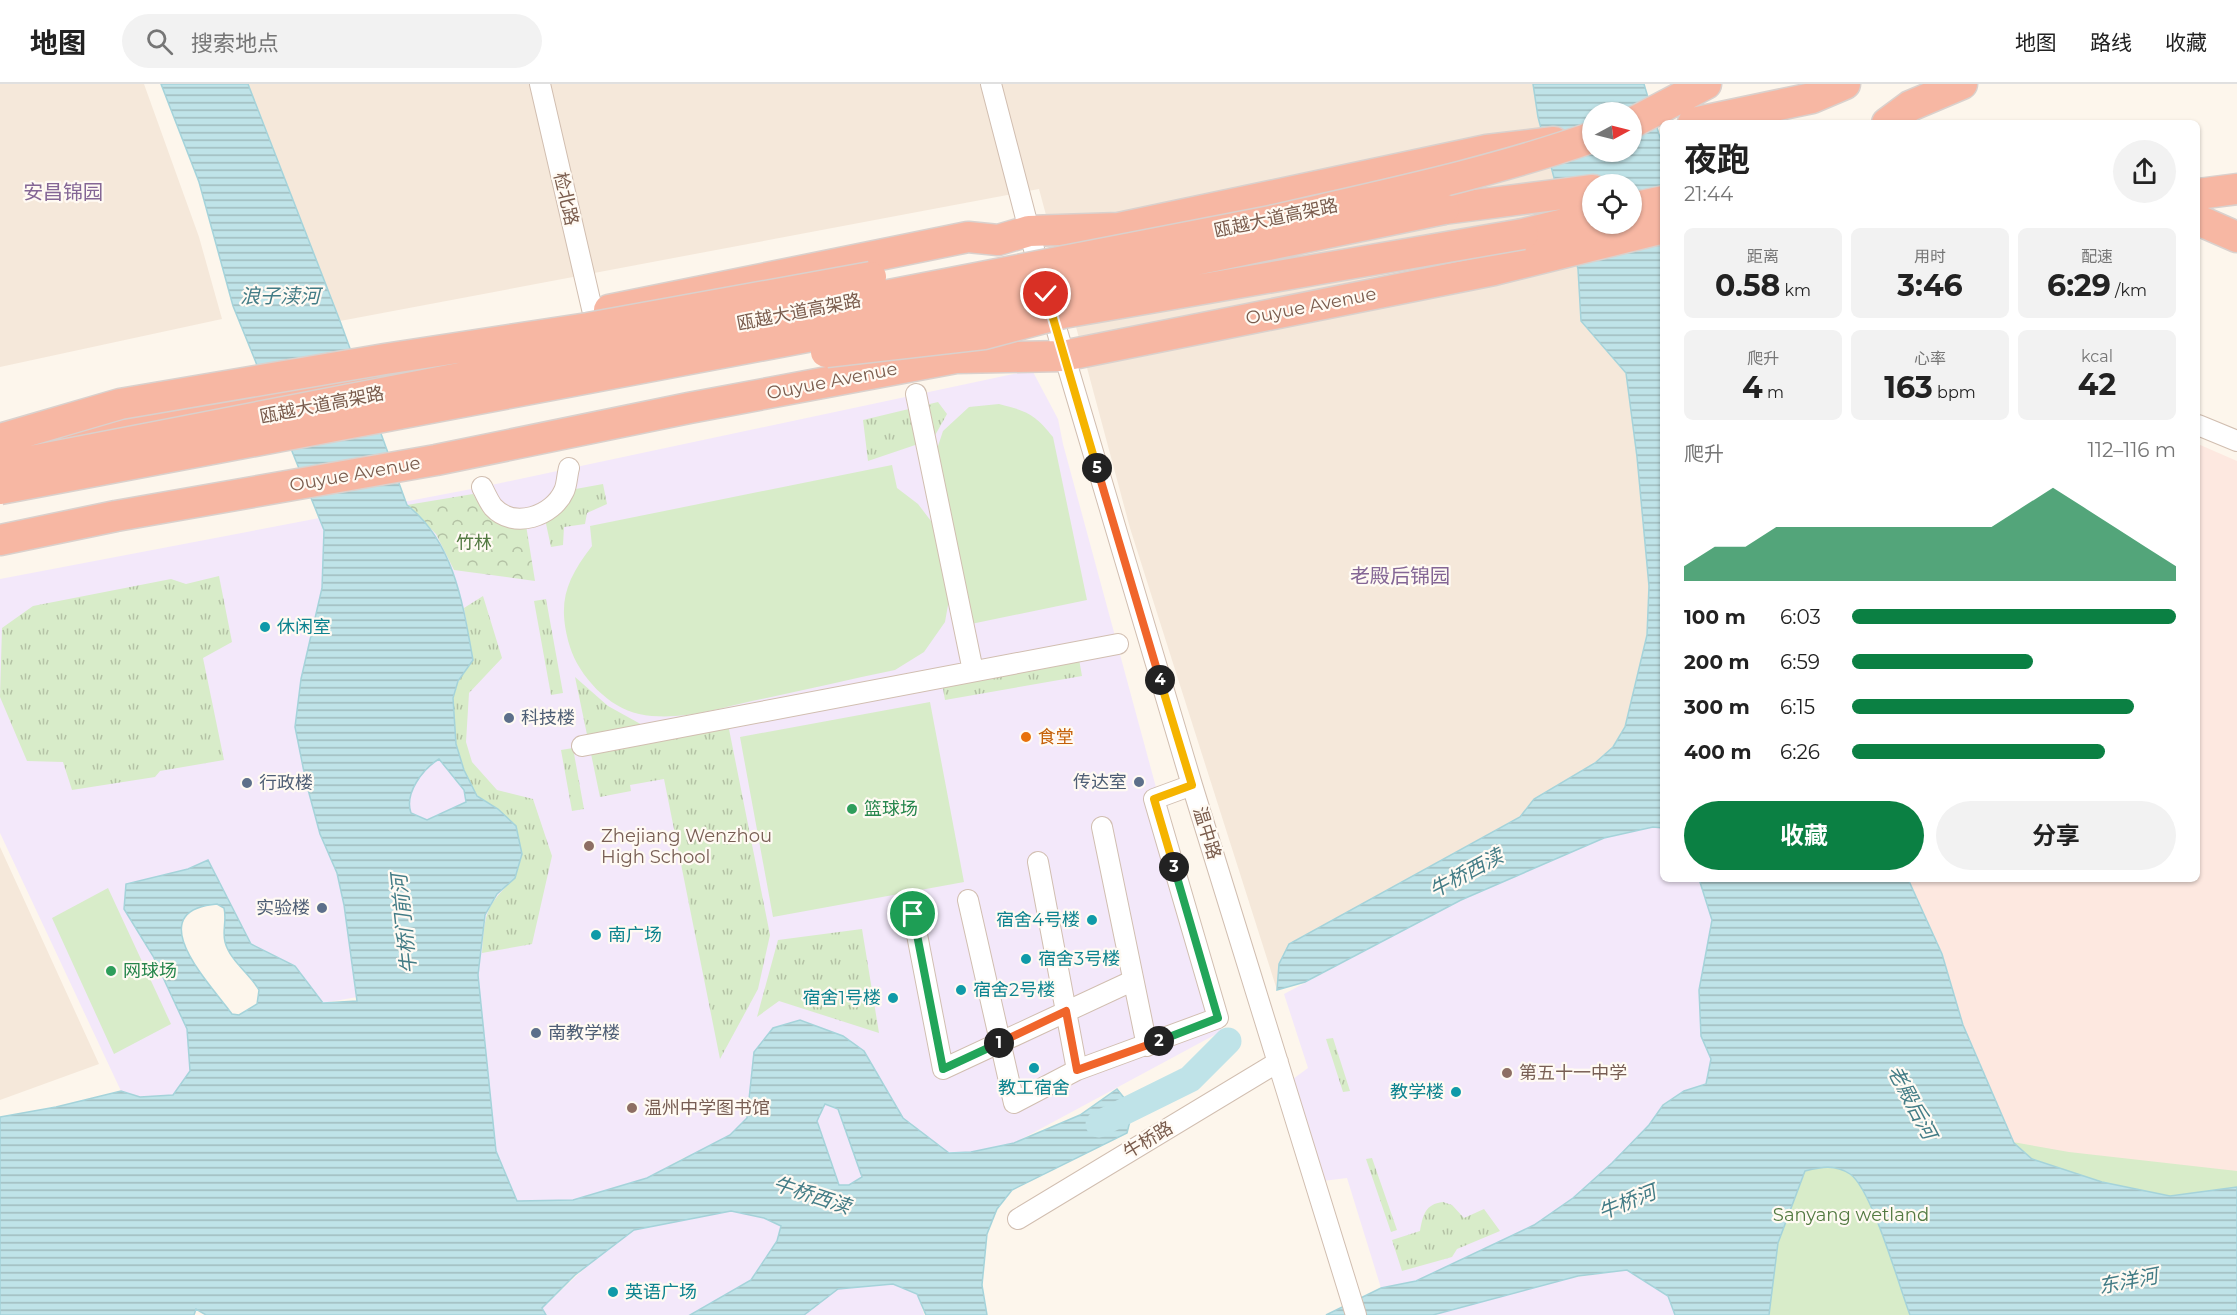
<!DOCTYPE html>
<html lang="zh">
<meta charset="utf-8">
<style>
body{margin:0;font-family:Montserrat,"Noto Sans SC",sans-serif;background:#f2f2f2;color:#222;height:100vh;display:flex;flex-direction:column;font-size:22px;white-space:nowrap}
*{box-sizing:border-box;margin:0}
p{font-size:20px;color:#767676}
.icon{flex:none;width:33px;height:33px;fill:none;stroke:currentColor;stroke-width:2;stroke-linecap:round;stroke-linejoin:round}
.map{position:relative;flex:1;overflow:hidden}
.details{position:absolute;left:1660px;top:36px;width:540px;height:762px;display:flex;flex-direction:column;background:#fff;border-radius:9px;box-shadow:0 2px 4px #0004}
.details>*{flex:none}
.needle{width:39px;rotate:83deg}
.controls{position:absolute;left:1582px;top:18px;display:grid;gap:12px}
.controls a{display:grid;place-items:center;width:60px;height:60px;border-radius:50%;background:#fff;box-shadow:0 2px 4px #0004;font-size:30px}
.pin{position:absolute;display:grid;place-items:center;width:51px;height:51px;color:#fff;margin:-26px;border:3px solid #fff;border-radius:50%;box-shadow:0 2px 6px #0007}
.km{position:absolute;width:30px;height:30px;margin:-15px;border-radius:50%;background:#222;color:#fff;font-size:16px;line-height:30px;text-align:center}
.round{display:grid;place-items:center;flex:none;width:63px;height:63px;border-radius:32px;background:#f2f2f2}
.headline{display:flex;align-items:center;justify-content:space-between;height:102px;padding:0 24px}
h1{font-size:33px;font-weight:700;line-height:45px}
.figures{display:grid;grid-template-columns:repeat(3,1fr);gap:9px;height:102px;padding:6px 24px}
.figures div{display:grid;align-content:center;border-radius:9px;background:#f2f2f2;text-align:center}
.figures b{font-size:30px;font-weight:700}
.figures small{font-size:16px;font-weight:400}
.figures p{font-size:16px}
.chart{height:168px;padding:12px 24px}
.chart p{display:flex;justify-content:space-between}
.chart svg{width:100%;height:108px;margin-top:6px;fill:#0b8043;opacity:.7}
.primary-button{display:flex;gap:12px;margin-top:auto;padding:12px 24px}
.primary-button a{flex:1;height:69px;border-radius:36px;background:#0b8043;color:#fff;font-size:24px;font-weight:700;line-height:69px;text-align:center}
.primary-button a+a{background:#f2f2f2;color:#222}
ul{padding:0 24px;list-style:none;font-size:20px}
li{display:grid;grid-template-columns:96px 72px 1fr;align-items:center;height:45px}
li i{height:15px;border-radius:8px;background:#0b8043}
header{display:flex;align-items:center;gap:36px;box-sizing:border-box;height:84px;padding:0 30px;background:#fff;border-bottom:2px solid #e0e0e0}
header strong{font-size:28px}
nav{display:flex;gap:33px;margin-inline-start:auto;font-size:21px}
.search{width:420px;height:54px;background:#f2f2f2;display:flex;align-items:center;gap:15px;box-sizing:border-box;padding:0 21px;border-radius:33px;color:#767676;font-size:22px}
.map>svg:first-child{display:block}
.residential{fill:#f5e8da}
.commercial{fill:#fde8e0}
.education{fill:#f3e8fa}
.grass{fill:url(#grass-tufts)}
.forest{fill:url(#forest-crowns)}
.park{fill:#d8ecc9}
.water{fill:url(#water-rules);stroke:#a5d3da;stroke-width:1.5;fill-rule:evenodd}
.lines{fill:none;stroke-linecap:round;stroke-linejoin:round}
.river{stroke:#bfe3e8;stroke-width:27}
.minor-casing{stroke:#d1beb0;stroke-width:22}
.highway-casing{stroke:#dad1cd;stroke-width:33}
.minor{stroke:#fff;stroke-width:20}
.highway{stroke:#f7b7a3;stroke-width:30}
.highway-bridge-casing{stroke:#dad1cd;stroke-width:33;stroke-linecap:butt}
.highway-bridge{stroke:#f7b7a3;stroke-width:30}
.split-1-casing{stroke:#fff;stroke-width:12}
.split-2-casing{stroke:#fff;stroke-width:12}
.split-3-casing{stroke:#fff;stroke-width:12}
.split-4-casing{stroke:#fff;stroke-width:12}
.split-5-casing{stroke:#fff;stroke-width:12}
.split-6-casing{stroke:#fff;stroke-width:12}
.split-1{stroke:#22a559;stroke-width:8}
.split-2{stroke:#f0652b;stroke-width:8}
.split-3{stroke:#22a559;stroke-width:8}
.split-4{stroke:#f5b400;stroke-width:8}
.split-5{stroke:#f0652b;stroke-width:8}
.split-6{stroke:#f5b400;stroke-width:8}
.culture-dot{fill:#0f9aa8;stroke:#fffaf3;stroke-width:2}
.service-dot{fill:#5c6f8a;stroke:#fffaf3;stroke-width:2}
.food-dot{fill:#e8710a;stroke:#fffaf3;stroke-width:2}
.leisure-dot{fill:#2e9e5b;stroke:#fffaf3;stroke-width:2}
.education-dot{fill:#8d6e63;stroke:#fffaf3;stroke-width:2}
.labels{text-anchor:middle;stroke-width:4.5;stroke-linejoin:round;paint-order:stroke}
.street-label{font-size:18px;fill:#7a5c4d;stroke:#fffaf3}
.park-label{font-size:18px;fill:#537a41;stroke:#fffaf3}
.culture-label{font-size:18px;fill:#0d838f;stroke:#fffaf3;text-anchor:start}
.service-label{font-size:18px;fill:#4e5e75;stroke:#fffaf3;text-anchor:start}
.food-label{font-size:18px;fill:#c56008;stroke:#fffaf3;text-anchor:start}
.leisure-label{font-size:18px;fill:#27864d;stroke:#fffaf3;text-anchor:start}
.education-label{font-size:18px;fill:#785e54;stroke:#fffaf3;text-anchor:start}
.neighbourhood-label{font-size:20px;fill:#846695;stroke:#fffaf3}
.water-label{font-size:20px;font-style:italic;fill:#437c86;stroke:#fffaf3}
</style>
<header>
<strong>地图</strong>
<div class="search"><svg class="icon" aria-label="search" viewBox="0 0 24 24"><circle cx="10" cy="10" r="6"/><path d="M15 15l6 6"/></svg>搜索地点</div>
<nav><a>地图</a><a>路线</a><a>收藏</a></nav>
</header>
<div class="map">
<svg width="2237" height="1231" viewBox="0 0 2237 1231">
<defs>
<pattern id="grass-tufts" width="24" height="20" patternUnits="userSpaceOnUse" patternTransform="scale(1.5)"><rect width="24" height="20" fill="#d8ecc9"/><path d="M3 7l-1-3M5 7V3M7 7l1-3M15 17l-1-3M17 17v-4M19 17l1-3" fill="none" stroke="#b4c2a5"/></pattern>
<pattern id="forest-crowns" width="20" height="18" patternUnits="userSpaceOnUse" patternTransform="scale(1.5)"><rect width="20" height="18" fill="#d8ecc9"/><path d="M2 6a3 3 0 1 1 6 0M12 15a3 3 0 1 1 6 0" fill="none" stroke="#b4c2a5"/></pattern>
<pattern id="water-rules" width="6" height="5" patternUnits="userSpaceOnUse" patternTransform="scale(1.5)"><rect width="6" height="5" fill="#bfe3e8"/><path d="M0 2.5h6" fill="none" stroke="#a0bbbe"/></pattern>
</defs>
<rect width="100%" height="100%" fill="#fdf6ec"/>
<!-- residential -->
<path class="residential" d="M0 0H144L199 153 222 235 0 283Z
M248 0H1533L1538 33 1578 185 1581 237 1626 289 1637 373 1649 502 1647 551 1625 643 1613 663 1595 679 1534 715 1520 733 1289 860 1279 880 1277 906 1130 444 1039 105 340 237Z
M0 763 99 980 0 1016Z"/>
<!-- commercial -->
<path class="commercial" d="M2198 360 2237 377V1103L2014 1059 1963 941 1942 869 1908 795H2198Z"/>
<!-- education -->
<path class="education" d="M1032 286 1058 335 1063 360 1222 947 1014 1059 898 1141 924 1231H543L542 1224 586 1183 634 1146 695 1134 685 1073 647 1094 573 1116 517 1117 496 1067 478 892 323 919 287 878 251 860 207 776 188 785 155 793 124 825 153 872 187 945 190 987 173 1011 140 1013 121 1007 0 749V495L482 403Z
M1654 743 1663 744 1664 795H1699L1712 836 1699 906 1721 977 1706 1000 1684 1007 1663 1020 1649 1041 1612 1079 1573 1114 1546 1133 1564 1195 1627 1186 1668 1212 1675 1231H1433L1543 1201 1416 1197 1381 1204 1347 1094 1323 1097 1293 995 1308 984 1284 910 1461 816 1605 754Z"/>
<!-- grass -->
<path class="grass" d="M938 318 947 330 933 355 868 377 863 336Z
M603 400 607 420 587 429 585 440 564 443 563 461 551 463 545 435 570 406Z
M219 492 232 558 203 574 224 676 160 687 155 693 72 706 63 678 27 677 0 613 2 544 33 522 171 495 186 500Z
M483 512 502 574 469 609 466 658 472 678 497 706 533 715 552 772 532 860 482 869C485 829 485 822 515 794L498 725C492 721 483 717 478 712 461 697 449 636 453 613 455 599 465 588 473 576L464 524Z
M546 515 563 609 551 611 534 517Z
M1079 575 1082 592 945 616 942 599Z
M575 593 608 622 655 648 727 635 770 851 758 905 720 975 664 695 630 701 631 707 600 713Z
M573 664 584 725 572 727 561 666Z
M862 845 879 949 779 917 757 933 778 856Z
M1333 954 1350 1007 1343 1008 1326 955Z
M1372 1074 1397 1146 1391 1148 1366 1075Z
M1443 1118 1452 1121 1464 1134 1484 1125 1500 1147 1457 1165 1452 1173 1402 1187 1392 1156 1420 1147C1423 1131 1425 1120 1443 1118Z"/>
<!-- forest -->
<path class="forest" d="M473 410C488 436 498 436 526 441L535 497 454 486 436 450 407 421Z"/>
<!-- park -->
<path class="park" d="M999 320C1027 327 1035 330 1053 353L1087 516 971 540 935 371 943 347 969 323Z
M892 381 897 404 918 420 934 441 951 504 945 538 924 568 895 586C847 596 800 607 752 617 716 625 677 638 639 630 609 624 579 592 570 563 557 520 565 497 592 462L590 442Z
M930 618 964 798 773 833 740 653Z
M108 804 171 940 114 970 52 834Z
M1761 1014 2069 1068 2237 1087V1231H1731Z"/>
<!-- water -->
<path class="water" d="M161 0H248L340 237 407 421C454 458 463 520 473 576L458 597 453 614 456 660 464 686 477 712 498 725 516 742 522 770 515 794 497 810 485 831 478 891 496 1067 517 1117 573 1116 647 1094 730 1051 747 1034 754 968 773 944 800 936 843 952 864 967 903 1034 949 1069 971 1068 1014 1059 1080 1031 1117 1005 1133 1025 1127 1049 1012 1106 997 1125 987 1150 982 1201 987 1231H926L917 1210 893 1200 838 1205 804 1231H690L751 1196 777 1157 781 1142 764 1134 731 1127 634 1146 575 1191 542 1224 546 1231H206L196 1225 194 1231H0V1033L56 1023 121 1007 140 1013 173 1011 190 987 187 945 153 872 124 825 126 800 188 785 208 776 251 860 295 882 323 919 357 917 344 821 337 789 320 750 306 698 295 643 301 595 322 504 324 446 233 222 199 98ZM439 675 464 706 466 718 427 736 411 729C404 709 423 685 439 675ZM217 820 224 824C227 836 222 847 225 858 230 877 250 890 259 906L257 920 239 931 232 930C212 902 138 827 217 820ZM825 1020 838 1025 862 1093 849 1101H839L817 1037Z
M1533 0H1644L1664 67 1663 744 1653 743 1604 754 1461 816 1305 898 1277 906 1279 880 1289 860 1520 733 1534 715 1595 679 1613 663 1625 643 1647 551 1649 502 1637 373 1626 289 1581 237 1578 185 1538 33ZM1593 28H1632V68H1593ZM1593 100H1632V140H1593Z
M1699 795H1908L1942 870 1963 941 2014 1059 2032 1075 2102 1098 2170 1112 2237 1103V1231H1910C1899 1202 1872 1105 1850 1090 1835 1080 1821 1083 1805 1087L1778 1159 1769 1231H1675L1668 1212 1627 1186 1578 1192 1433 1231H1326L1381 1204 1416 1197 1534 1141 1573 1114 1612 1079 1649 1041 1663 1021 1684 1007 1706 1000 1711 975 1701 952 1699 906 1712 836Z"/>
<g class="lines">
<!-- river -->
<path class="river" d="M1099 1040 1190 995 1228 957"/>
<defs>
<path id="minor" d="M540 0 593 229
M991 0 1041 192
M1049 220 1192 701 1356 1231
M916 310 973 587
M2198 341 2237 357
M482 403C485 409 489 418 493 423 514 446 553 432 564 407 567 401 567 391 569 384
M582 662 1118 560
M1102 743 1147 962
M1038 778 1077 986 1218 934 1154 715 1192 701
M968 816 1014 1019 1077 986
M913 830 943 985 1132 897
M1018 1135 1278 978"/>
<path id="highway" d="M1632 39 1706 0
M1693 39 1812 14 1845 0
M1887 39 1910 22 1962 0
M2198 110 2237 105
M1632 124 1664 117
M1444 125 1593 106
M2198 136 2237 153
M1523 150 1593 133
M609 226 968 153 998 156 1029 147 1119 144 1487 66 1554 58
M31 359 103 343 423 284
M0 456 116 432 436 376 689 324 956 274 1063 272 1494 186 1664 144"/>
</defs>
<!-- minor casing -->
<use href="#minor" class="minor-casing"/>
<!-- highway casing -->
<use href="#highway" class="highway-casing"/>
<!-- minor -->
<use href="#minor" class="minor"/>
<!-- highway -->
<use href="#highway" class="highway"/>
<defs>
<path id="highway-bridge" d="M826 268 984 250 1063 229 1523 150
M0 355 120 320 385 275 588 244 871 193
M0 383 1271 137C1379 112 1488 90 1593 53
M0 405 971 222 1444 125"/>
</defs>
<!-- highway-bridge casing -->
<use href="#highway-bridge" class="highway-bridge-casing"/>
<!-- highway-bridge -->
<use href="#highway-bridge" class="highway-bridge"/>
</g>
<g class="lines">
<defs>
<path id="split-1" d="M913 830 943 985 999 959"/>
<path id="split-2" d="M999 959 1066 927 1077 986 1159 957"/>
<path id="split-3" d="M1159 957 1218 934 1174 783"/>
<path id="split-4" d="M1160 596 1192 701 1154 715 1174 783"/>
<path id="split-5" d="M1097 384 1160 596"/>
<path id="split-6" d="M1046 210 1097 384"/>
</defs>
<!-- split-1 casing -->
<use href="#split-1" class="split-1-casing"/>
<!-- split-2 casing -->
<use href="#split-2" class="split-2-casing"/>
<!-- split-3 casing -->
<use href="#split-3" class="split-3-casing"/>
<!-- split-4 casing -->
<use href="#split-4" class="split-4-casing"/>
<!-- split-5 casing -->
<use href="#split-5" class="split-5-casing"/>
<!-- split-6 casing -->
<use href="#split-6" class="split-6-casing"/>
<!-- split-1 -->
<use href="#split-1" class="split-1"/>
<!-- split-2 -->
<use href="#split-2" class="split-2"/>
<!-- split-3 -->
<use href="#split-3" class="split-3"/>
<!-- split-4 -->
<use href="#split-4" class="split-4"/>
<!-- split-5 -->
<use href="#split-5" class="split-5"/>
<!-- split-6 -->
<use href="#split-6" class="split-6"/>
</g>
<!-- markers -->
<g class="culture-dot">
<circle cx="265" cy="543" r="6"/>
<circle cx="1092" cy="836" r="6"/>
<circle cx="596" cy="851" r="6"/>
<circle cx="1026" cy="875" r="6"/>
<circle cx="961" cy="906" r="6"/>
<circle cx="893" cy="914" r="6"/>
<circle cx="1034" cy="984" r="6"/>
<circle cx="1456" cy="1008" r="6"/>
<circle cx="613" cy="1208" r="6"/>
</g>
<g class="service-dot">
<circle cx="509" cy="634" r="6"/>
<circle cx="1139" cy="698" r="6"/>
<circle cx="247" cy="699" r="6"/>
<circle cx="322" cy="824" r="6"/>
<circle cx="536" cy="949" r="6"/>
</g>
<circle class="food-dot" cx="1026" cy="653" r="6"/>
<g class="leisure-dot">
<circle cx="852" cy="725" r="6"/>
<circle cx="111" cy="887" r="6"/>
</g>
<g class="education-dot">
<circle cx="589" cy="762" r="6"/>
<circle cx="1507" cy="989" r="6"/>
<circle cx="632" cy="1024" r="6"/>
</g>
<g class="labels">
<!-- street labels -->
<g class="street-label">
<text transform="translate(566 115) rotate(77)" y="6">检北路</text>
<text transform="translate(1276 134) rotate(-12)" y="6">瓯越大道高架路</text>
<text transform="translate(1311 222) rotate(-11)" y="6">Ouyue Avenue</text>
<text transform="translate(799 228) rotate(-11)" y="6">瓯越大道高架路</text>
<text transform="translate(832 297) rotate(-11)" y="6">Ouyue Avenue</text>
<text transform="translate(322 321) rotate(-11)" y="6">瓯越大道高架路</text>
<text transform="translate(355 390) rotate(-10)" y="6">Ouyue Avenue</text>
<text transform="translate(1207 749) rotate(73)" y="6">温中路</text>
<text transform="translate(1148 1056) rotate(-31)" y="6">牛桥路</text>
</g>
<!-- park labels -->
<g class="park-label">
<text x="474" y="465">竹林</text>
<text x="1851" y="1137">Sanyang wetland</text>
</g>
<!-- culture labels -->
<g class="culture-label">
<text x="277" y="549">休闲室</text>
<text x="1080" y="842" text-anchor="end">宿舍4号楼</text>
<text x="608" y="857">南广场</text>
<text x="1038" y="881">宿舍3号楼</text>
<text x="973" y="912">宿舍2号楼</text>
<text x="881" y="920" text-anchor="end">宿舍1号楼</text>
<text x="1034" y="1010" text-anchor="middle">教工宿舍</text>
<text x="1444" y="1014" text-anchor="end">教学楼</text>
<text x="625" y="1214">英语广场</text>
</g>
<!-- service labels -->
<g class="service-label">
<text x="521" y="640">科技楼</text>
<text x="1127" y="704" text-anchor="end">传达室</text>
<text x="259" y="705">行政楼</text>
<text x="310" y="830" text-anchor="end">实验楼</text>
<text x="548" y="955">南教学楼</text>
</g>
<!-- food labels -->
<g class="food-label">
<text x="1038" y="659">食堂</text>
</g>
<!-- leisure labels -->
<g class="leisure-label">
<text x="864" y="731">篮球场</text>
<text x="123" y="893">网球场</text>
</g>
<!-- education labels -->
<g class="education-label">
<text x="601" y="758">Zhejiang Wenzhou<tspan x="601" dy="21">High School</tspan></text>
<text x="1519" y="995">第五十一中学</text>
<text x="644" y="1030">温州中学图书馆</text>
</g>
<!-- neighbourhood labels -->
<g class="neighbourhood-label">
<text x="63" y="115">安昌锦园</text>
<text x="1400" y="499">老殿后锦园</text>
</g>
<!-- water labels -->
<g class="water-label">
<text x="280" y="219">浪子渎河</text>
<text transform="translate(1466 789) rotate(-28)" y="7">牛桥西渎</text>
<text transform="translate(404 840) rotate(-96)" y="7">牛桥门前河</text>
<text transform="translate(1912 1018) rotate(62)" y="7">老殿后河</text>
<text transform="translate(812 1111) rotate(18)" y="7">牛桥西渎</text>
<text transform="translate(1627 1118) rotate(-22)" y="7">牛桥河</text>
<text transform="translate(2128 1197) rotate(-11)" y="7">东洋河</text>
</g>
</g>
</svg>
<div class="controls">
<a><svg class="needle" viewBox="-14 -14 28 28"><path d="M0-13l5 13h-10z" fill="#e53935"/><path d="M0 13l5-13h-10z" fill="#767676"/></svg></a>
<a><svg class="icon" aria-label="locate" viewBox="0 0 24 24"><circle cx="12" cy="12" r="6"/><path d="M12 2v4M12 18v4M2 12h4M18 12h4"/></svg></a>
</div>
<div class="pin" style="left:913px;top:830px;background:#1e9e55"><svg class="icon" aria-label="arrive" viewBox="0 0 24 24"><path d="M6 21V4h12l-3 4 3 4H6"/></svg></div>
<div class="pin" style="left:1046px;top:210px;background:#d93025"><svg class="icon" aria-label="check" viewBox="0 0 24 24"><path d="M5 12l5 5 9-10"/></svg></div>
<b class="km" style="left:999px;top:959px">1</b>
<b class="km" style="left:1159px;top:957px">2</b>
<b class="km" style="left:1174px;top:783px">3</b>
<b class="km" style="left:1160px;top:596px">4</b>
<b class="km" style="left:1097px;top:384px">5</b>
<section class="details">
<div class="headline"><div><h1>夜跑</h1><p>21:44</p></div><a class="round"><svg class="icon" aria-label="share" viewBox="0 0 24 24"><path d="M12 15V3M7 8l5-5 5 5M5 13v7h14v-7"/></svg></a></div>
<div class="figures">
<div><p>距离</p><b>0.58<small> km</small></b></div>
<div><p>用时</p><b>3:46</b></div>
<div><p>配速</p><b>6:29<small> /km</small></b></div>
</div>
<div class="figures">
<div><p>爬升</p><b>4<small> m</small></b></div>
<div><p>心率</p><b>163<small> bpm</small></b></div>
<div><p>kcal</p><b>42</b></div>
</div>
<div class="chart"><p><span>爬升</span>112–116 m</p>
<svg viewBox="0 0 160 44" preserveAspectRatio="none"><path d="M0 44V38L10 30L20 30L30 22L40 22L50 22L60 22L70 22L80 22L90 22L100 22L110 14L120 6L130 14L140 22L150 30L160 38V44z"/></svg>
</div>
<ul>
<li><b>100 m</b>6:03<i style="width:100%"></i></li>
<li><b>200 m</b>6:59<i style="width:56%"></i></li>
<li><b>300 m</b>6:15<i style="width:87%"></i></li>
<li><b>400 m</b>6:26<i style="width:78%"></i></li>
</ul>
<div class="primary-button"><a>收藏</a><a>分享</a></div>
</section>
</div>
